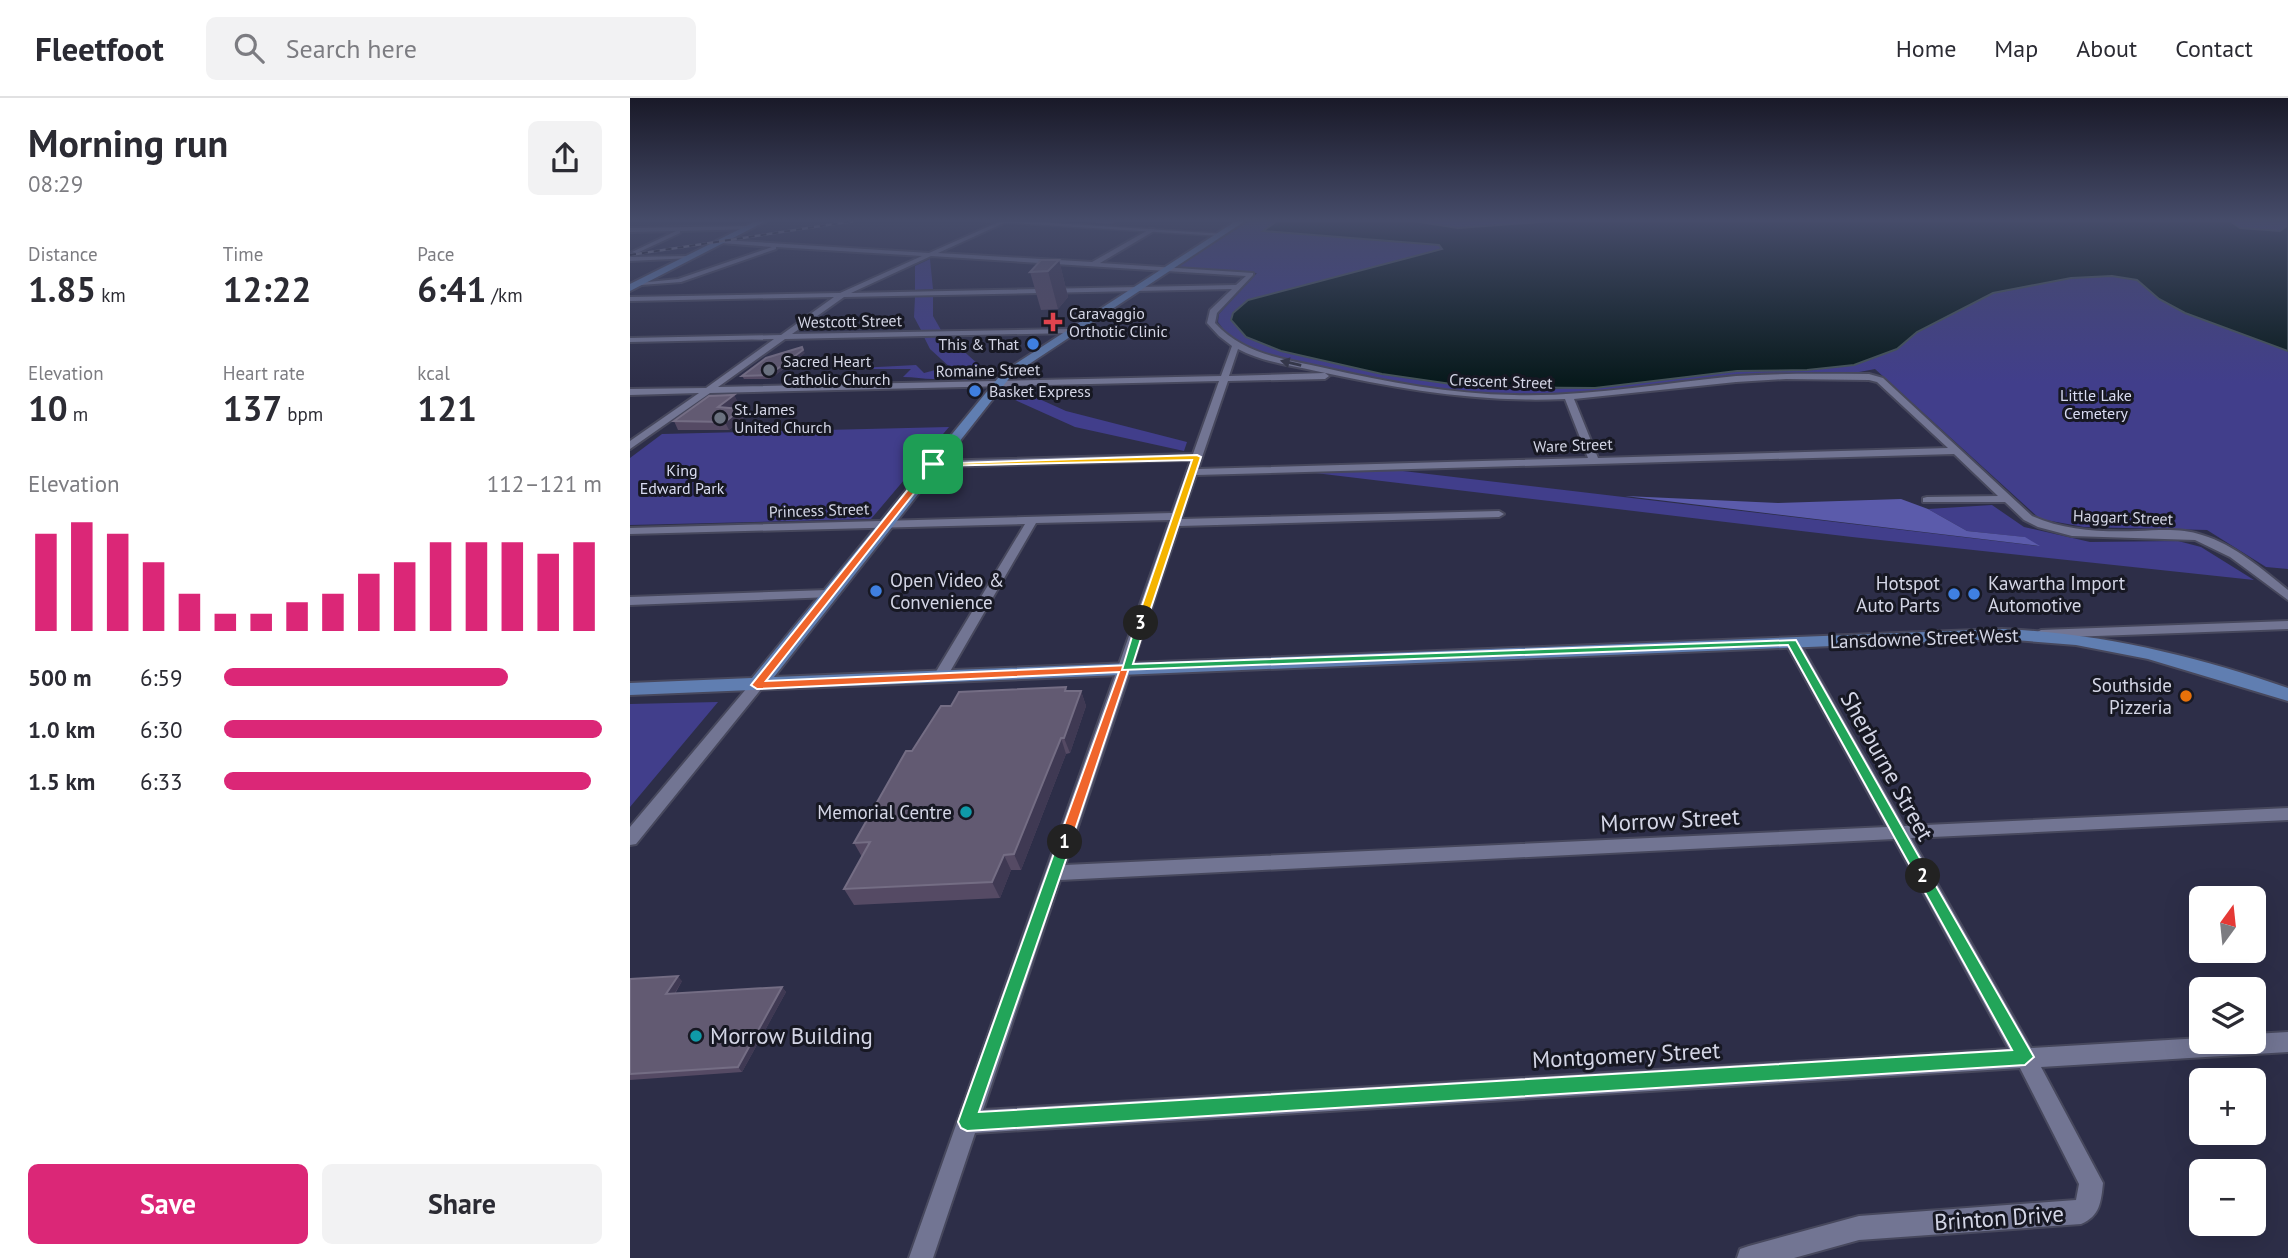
<!DOCTYPE html>
<meta charset="utf-8">
<style>
body{margin:0;font-family:"PT Sans",sans-serif;background:#f2f2f3;color:#2b2b33;height:100vh;display:flex;flex-direction:column;font-size:26px;white-space:nowrap}
*{box-sizing:border-box;margin:0}
p{font-size:23px;color:#7c7c81}
.icon{flex:none;width:38px;height:38px;fill:none;stroke:currentColor;stroke-width:2;stroke-linecap:round;stroke-linejoin:round}
.map{position:relative;flex:1;overflow:hidden}
.drawer{display:flex;flex-direction:column;background:#fff;width:630px}
.drawer>*{flex:none}
.needle{width:46px;rotate:15deg}
.buttons{position:absolute;left:1559px;top:788px;display:grid;gap:14px}
.buttons a{display:grid;place-items:center;width:77px;height:77px;border-radius:10px;background:#fff;box-shadow:0 7px 28px #0002;font-size:35px}
.pin{position:absolute;display:grid;place-items:center;width:60px;height:60px;color:#fff;margin:-30px;border-radius:14px;box-shadow:0 4px 10px #0006}
.km{position:absolute;width:35px;height:35px;margin:-18px;border-radius:50%;background:#222;color:#fff;font-size:19px;line-height:35px;text-align:center}
.round{display:grid;place-items:center;flex:none;width:74px;height:74px;border-radius:10px;background:#f2f2f3}
.head{display:flex;align-items:center;justify-content:space-between;height:119px;padding:0 28px}
h1{font-size:38px;font-weight:700;line-height:52px}
.stats{display:grid;grid-template-columns:repeat(3,1fr);gap:10px;height:119px;padding:7px 28px}
.stats div{display:grid;align-content:center}
.stats b{font-size:35px;font-weight:700}
.stats small{font-size:19px;font-weight:400}
.stats p{font-size:19px}
.chart{height:196px;padding:14px 28px}
.chart p{display:flex;justify-content:space-between}
.chart svg{width:100%;height:126px;margin-top:7px;stroke:#db2777;stroke-width:6}
.primary-button{display:flex;gap:14px;margin-top:auto;padding:14px 28px}
.primary-button a{flex:1;height:80px;border-radius:10px;background:#db2777;color:#fff;font-size:28px;font-weight:700;line-height:80px;text-align:center}
.primary-button a+a{background:#f2f2f3;color:#2b2b33}
ul{padding:0 28px;list-style:none;font-size:23px}
li{display:grid;grid-template-columns:112px 84px 1fr;align-items:center;height:52px}
li i{height:18px;border-radius:9px;background:#db2777}
header{display:flex;align-items:center;gap:42px;box-sizing:border-box;height:98px;padding:0 35px;background:#fff;border-bottom:2px solid #e1e1e2}
header strong{font-size:33px}
nav{display:flex;gap:38px;margin-inline-start:auto;font-size:24px}
.search{width:490px;height:63px;background:#f2f2f3;display:flex;align-items:center;gap:18px;box-sizing:border-box;padding:0 24px;border-radius:10px;color:#7c7c81;font-size:26px}
main{display:flex;flex:1;min-height:0}
.map>svg:first-child{display:block}
.green{fill:#413e8b}
.forest{fill:#5b5bab}
.water{fill:#07191b;stroke:#445258;stroke-width:2}
.lines{fill:none;stroke-linecap:round;stroke-linejoin:round}
.minor-casing{stroke:#47485d;stroke-width:4}
.tertiary-casing{stroke:#47485d;stroke-width:3}
.secondary-casing{stroke:#47485d;stroke-width:4}
.minor{fill:#727593;fill-rule:evenodd}
.tertiary{fill:#727593;fill-rule:evenodd}
.secondary{fill:#607eb1;fill-rule:evenodd}
.rail-casing{stroke:#7e7f94;stroke-width:2.5}
.rail{stroke:#171823;stroke-width:2;stroke-dasharray:6;stroke-linecap:butt}
.wall{fill:#554a64}
.shaded-wall{fill:#3f3953}
.building{fill:#625a72;stroke:#746d84;stroke-width:2}
.oneway{fill:#323445}
.split-1{fill:#f0652b;stroke:#fff;stroke-width:2}
.split-2{fill:#22a559;stroke:#fff;stroke-width:2}
.split-3{fill:#22a559;stroke:#fff;stroke-width:2}
.split-4{fill:#f5b400;stroke:#fff;stroke-width:2}
.health-dot{fill:#e0444e;stroke:#171823;stroke-width:2.5}
.shop-dot{fill:#3f7fe0;stroke:#171823;stroke-width:2.5}
.worship-dot{fill:#6b7280;stroke:#171823;stroke-width:2.5}
.food-dot{fill:#e8710a;stroke:#171823;stroke-width:2.5}
.culture-dot{fill:#0f9aa8;stroke:#171823;stroke-width:2.5}
.labels{text-anchor:middle;stroke-width:6;stroke-linejoin:round;paint-order:stroke}
.far-poi-label{font-size:16px;fill:#d4d6e6;stroke:#171823;text-anchor:start}
.far-street-label{font-size:16px;fill:#d4d6e6;stroke:#171823}
.far-park-label{font-size:16px;fill:#d9dcf2;stroke:#171823}
.poi-label{font-size:19px;fill:#d4d6e6;stroke:#171823;text-anchor:end}
.street-label{font-size:19px;fill:#d4d6e6;stroke:#171823}
.near-street-label{font-size:23px;fill:#d4d6e6;stroke:#171823}
.near-poi-label{font-size:23px;fill:#d4d6e6;stroke:#171823;text-anchor:start}
</style>
<header>
<strong>Fleetfoot</strong>
<div class="search"><svg class="icon" aria-label="search" viewBox="0 0 24 24"><circle cx="10" cy="10" r="6"/><path d="M15 15l6 6"/></svg>Search here</div>
<nav><a>Home</a><a>Map</a><a>About</a><a>Contact</a></nav>
</header>
<main>
<section class="drawer">
<div class="head"><div><h1>Morning run</h1><p>08:29</p></div><a class="round"><svg class="icon" aria-label="share" viewBox="0 0 24 24"><path d="M12 15V3M7 8l5-5 5 5M5 13v7h14v-7"/></svg></a></div>
<div class="stats">
<div><p>Distance</p><b>1.85<small> km</small></b></div>
<div><p>Time</p><b>12:22</b></div>
<div><p>Pace</p><b>6:41<small> /km</small></b></div>
</div>
<div class="stats">
<div><p>Elevation</p><b>10<small> m</small></b></div>
<div><p>Heart rate</p><b>137<small> bpm</small></b></div>
<div><p>kcal</p><b>121</b></div>
</div>
<div class="chart"><p><span>Elevation</span>112–121 m</p>
<svg viewBox="0 0 160 44" preserveAspectRatio="none"><path d="M5 44V10M15 44V6M25 44V10M35 44V20M45 44V31M55 44V38M65 44V38M75 44V34M85 44V31M95 44V24M105 44V20M115 44V13M125 44V13M135 44V13M145 44V17M155 44V13"/></svg>
</div>
<ul>
<li><b>500 m</b>6:59<i style="width:75%"></i></li>
<li><b>1.0 km</b>6:30<i style="width:100%"></i></li>
<li><b>1.5 km</b>6:33<i style="width:97%"></i></li>
</ul>
<div class="primary-button"><a>Save</a><a>Share</a></div>
</section>
<div class="map">
<svg width="1658" height="1160" viewBox="0 0 1658 1160">
<rect width="100%" height="100%" fill="#2d2e48"/>
<!-- green -->
<path class="green" d="M619 123H648L635 133 809 147 812 151 618 202 603 215 616 239 651 253 789 282 842 289 925 291 1107 273 1177 272 1224 267 1267 251 1287 234 1363 195 1441 180 1482 178 1507 182 1529 201 1556 215 1658 253V471L1636 469 1577 432 1454 429 1410 421 1245 271 1208 278 1106 280 984 295 841 296 754 283 642 259 603 244 588 224 589 216 627 175 545 170Z
M784 123H923L828 130Z
M1600 123H1658V134L1610 130Z
M300 161 303 191 285 192V168Z
M303 198V218L311 232H291L284 219 285 199Z
M317 238 360 277 334 282 300 251 294 239Z
M286 267 294 275 309 271 314 280C301 283 288 279 273 279L281 271H209Z
M385 290 436 313 557 344 554 353 445 329 374 297Z
M319 329 241 421 0 427V360L32 336Z
M756 371 1408 448 1394 439 1337 433 1298 411 1362 407 1394 429 1460 444 1548 443 1571 449 1624 482 1222 439 685 375Z
M88 604 0 709V606Z"/>
<!-- forest -->
<path class="forest" d="M995 398 1148 405 1271 401 1298 411 1337 433 1395 439 1410 448Z"/>
<!-- water -->
<path class="water" d="M647 123H784L828 130 923 123H1600L1610 130 1650 133 1658 127V253L1555 215 1529 201 1507 182 1482 178 1441 180 1363 195 1287 234 1267 251 1224 267 1177 272 1107 273 965 290 842 289 752 276 651 253 616 239 601 222 603 215 618 202 812 151 809 147 633 133Z"/>
<g class="lines">
<defs>
<path id="minor" d="M371 123 376 124 308 155 462 164 520 131H524V133L470 165 623 175V177L587 215 585 225C614 257 655 261 695 270 757 284 821 296 884 297 959 299 1032 285 1106 278 1150 275 1195 276 1239 276L1253 280 1402 418C1436 433 1471 434 1508 433 1529 432 1552 430 1572 437 1605 447 1632 471 1658 492V502L1600 459 1565 442 1442 438 1408 429 1394 422 1375 404H1293V400L1297 399 1368 398 1324 356 566 377 551 421 869 413 874 416 869 419 549 428 435 767 1257 729 1155 544 1162 540 1169 544 1274 728 1658 710V722L1281 740 1401 950 1572 940V943H1624V936L1658 934V954L1411 969 1473 1085C1471 1104 1470 1118 1451 1126L1229 1142 1164 1160H1107L1110 1151 1119 1148 1229 1118 1446 1102 1449 1086 1390 970 345 1035 303 1160H279L540 422 406 425 318 577 311 581 304 577 395 426 0 436V430L542 415 561 362 303 369 298 366 303 363 563 356 589 283 80 295 0 351V343L69 295 0 297V291L76 290 144 241 0 244V240L151 237 204 199 0 203V199L210 195 292 158 146 149V151L51 184 11 187 8 185 48 181 142 149 91 145 93 142 299 155ZM301 158 616 178 606 187 221 195ZM602 191 580 212 577 225 589 238 602 248 591 278 88 289 155 241 440 235 444 233 440 231 162 236 214 199ZM608 251C632 264 660 267 686 273 769 291 850 305 935 301L958 360 568 371 598 283 695 281 699 278 695 275 599 278ZM1156 281 1239 282 1247 284 1318 350 968 360 944 301 1106 284ZM1264 741 1379 951 353 1012 430 782Z
M119 128 121 131 50 133V135L7 155 2 154 46 133 0 134V130Z
M0 159 58 158 61 160 0 163Z
M197 492 203 496 201 499 0 507V499Z
M1658 523V531L1411 540 1404 536 1411 532Z
M127 583 134 587 132 590 6 746 0 747V729L122 584Z"/>
<path id="tertiary" d="M351 123H393L595 136 591 138Z"/>
<path id="secondary" d="M126 123H136L0 193V186Z
M606 123H615L381 278 144 579 1372 531C1471 535 1565 558 1658 590V603L1518 561 1446 547 1372 541 0 597V585L122 580 373 274Z"/>
</defs>
<!-- minor casing -->
<use href="#minor" class="minor-casing"/>
<!-- tertiary casing -->
<use href="#tertiary" class="tertiary-casing"/>
<!-- secondary casing -->
<use href="#secondary" class="secondary-casing"/>
<!-- minor -->
<use href="#minor" class="minor"/>
<!-- tertiary -->
<use href="#tertiary" class="tertiary"/>
<!-- secondary -->
<use href="#secondary" class="secondary"/>
<defs>
<path id="rail" d="M0 157 224 123"/>
</defs>
<!-- rail casing -->
<use href="#rail" class="rail-casing"/>
<!-- rail -->
<use href="#rail" class="rail"/>
</g>
<!-- wall -->
<path class="wall" d="M452 123H488L482 126 452 124Z
M429 162 438 199 428 211 411 212 400 174Z
M175 255 140 281H114L112 278Z
M104 297 108 305 101 310 111 311 115 319 99 332H48L44 323Z
M438 593H451L456 608 440 655 436 656 391 772H381L370 800 224 807 214 791 232 759 224 745 282 653 321 608Z
M0 881 52 883 45 896 152 889 156 894 112 974 0 982Z"/>
<!-- shaded-wall -->
<path class="shaded-wall" d="M429 162 438 199 428 211 418 173Z
M173 252 175 255 140 281 139 277Z
M104 297 108 305 93 317 88 309Z
M111 311 115 319 99 332 95 324Z
M451 593 456 608 440 655 434 640Z
M431 640 436 656 391 772 384 756Z
M374 757 381 772 370 800 362 784Z
M48 878 52 883 41 901 36 896Z
M152 889 156 894 112 974 108 969Z"/>
<!-- building -->
<path class="building" d="M411 162H429L418 173 400 174Z
M172 249 173 252 139 277 112 278 136 260Z
M104 297 88 309 111 311 95 324 44 323 79 298Z
M436 589 435 593H451L434 640H431L384 756 374 757 362 784 214 791 240 744 224 745 276 653H282L311 608H321L329 594Z
M48 878 36 896 152 889 108 969 0 976V881Z"/>
<!-- one-way arrows -->
<defs><path id="oneway-solid" d="M-6-.8H1V-3.2L6.5 0L1 3.2V.8H-6Z" transform="scale(1.75)"/></defs>
<use class="oneway" href="#oneway-solid" transform="translate(661 265) rotate(-167)"/>
<!-- sky -->
<linearGradient id="sky" x2="0" y2="1"><stop stop-color="#191928"/><stop offset="0.43" stop-color="#464c6a"/><stop offset="1" stop-color="#464c6a" stop-opacity="0"/></linearGradient>
<rect width="1658" height="285" fill="url(#sky)"/>
<!-- split-1 -->
<path class="split-1" d="M300 364 307 366 136 583 500 567 440 747 435 749 428 744 489 574 127 591 121 587Z"/>
<!-- split-2 -->
<path class="split-2" d="M435 738 442 744 349 1014 1382 952 1286 778 1293 772 1298 774 1404 959 1395 967 337 1033 331 1030 328 1024 428 744Z"/>
<!-- split-3 -->
<path class="split-3" d="M511 521 516 525 503 566 1166 542 1300 778 1298 782H1288L1158 547 492 572 506 525Z"/>
<!-- split-4 -->
<path class="split-4" d="M567 357 571 359 516 525 511 528 506 525 562 362 303 368 299 366Z"/>
<!-- markers -->
<path class="health-dot" d="M419.5 213.5h7v7h7v7h-7v7h-7v-7h-7v-7h7z"/>
<g class="shop-dot">
<circle cx="403" cy="246" r="7"/>
<circle cx="345" cy="293" r="7"/>
<circle cx="246" cy="493" r="7"/>
<circle cx="1324" cy="496" r="7"/>
<circle cx="1344" cy="496" r="7"/>
</g>
<g class="worship-dot">
<circle cx="139" cy="272" r="7"/>
<circle cx="90" cy="320" r="7"/>
</g>
<circle class="food-dot" cx="1556" cy="598" r="7"/>
<g class="culture-dot">
<circle cx="336" cy="714" r="7"/>
<circle cx="66" cy="938" r="7"/>
</g>
<g class="labels">
<!-- far-poi labels -->
<g class="far-poi-label">
<text x="439" y="221">Caravaggio<tspan x="439" dy="18">Orthotic Clinic</tspan></text>
<text x="389" y="252" text-anchor="end">This &amp; That</text>
<text x="153" y="269">Sacred Heart<tspan x="153" dy="18">Catholic Church</tspan></text>
<text x="359" y="299">Basket Express</text>
<text x="104" y="317">St. James<tspan x="104" dy="18">United Church</tspan></text>
</g>
<!-- far-street labels -->
<g class="far-street-label">
<text transform="translate(220 223) rotate(-1)" y="6">Westcott Street</text>
<text transform="translate(358 272) rotate(-1)" y="6">Romaine Street</text>
<text transform="translate(871 283) rotate(2)" y="6">Crescent Street</text>
<text transform="translate(943 347) rotate(-2)" y="6">Ware Street</text>
<text transform="translate(189 412) rotate(-2)" y="6">Princess Street</text>
<text transform="translate(1493 419) rotate(2)" y="6">Haggart Street</text>
</g>
<!-- far-park labels -->
<g class="far-park-label">
<text x="1466" y="303">Little Lake<tspan x="1466" dy="18">Cemetery</tspan></text>
<text x="52" y="378">King<tspan x="52" dy="18">Edward Park</tspan></text>
</g>
<!-- poi labels -->
<g class="poi-label">
<text x="260" y="489" text-anchor="start">Open Video &amp;<tspan x="260" dy="22">Convenience</tspan></text>
<text x="1310" y="492">Hotspot<tspan x="1310" dy="22">Auto Parts</tspan></text>
<text x="1358" y="492" text-anchor="start">Kawartha Import<tspan x="1358" dy="22">Automotive</tspan></text>
<text x="1542" y="594">Southside<tspan x="1542" dy="22">Pizzeria</tspan></text>
<text x="322" y="721">Memorial Centre</text>
</g>
<!-- street labels -->
<g class="street-label">
<text transform="translate(1294 540) rotate(-2)" y="7">Lansdowne Street West</text>
</g>
<!-- near-street labels -->
<g class="near-street-label">
<text transform="translate(1257 668) rotate(61)" y="8">Sherburne Street</text>
<text transform="translate(1040 722) rotate(-3)" y="8">Morrow Street</text>
<text transform="translate(996 957) rotate(-3)" y="8">Montgomery Street</text>
<text transform="translate(1369 1120) rotate(-4)" y="8">Brinton Drive</text>
</g>
<!-- near-poi labels -->
<g class="near-poi-label">
<text x="80" y="946">Morrow Building</text>
</g>
</g>
</svg>
<div class="buttons">
<a><svg class="needle" viewBox="-14 -14 28 28"><path d="M0-13l5 13h-10z" fill="#e53935"/><path d="M0 13l5-13h-10z" fill="#7c7c81"/></svg></a>
<a><svg class="icon" aria-label="layers" viewBox="0 0 24 24"><path d="M12 4l9 5-9 5-9-5zM3 14l9 5 9-5"/></svg></a>
<a>+</a>
<a>−</a>
</div>
<div class="pin" style="left:303px;top:366px;background:#1e9e55"><svg class="icon" aria-label="arrive" viewBox="0 0 24 24"><path d="M6 21V4h12l-3 4 3 4H6"/></svg></div>
<b class="km" style="left:435px;top:744px">1</b>
<b class="km" style="left:1293px;top:778px">2</b>
<b class="km" style="left:511px;top:525px">3</b>
</div>
</main>
